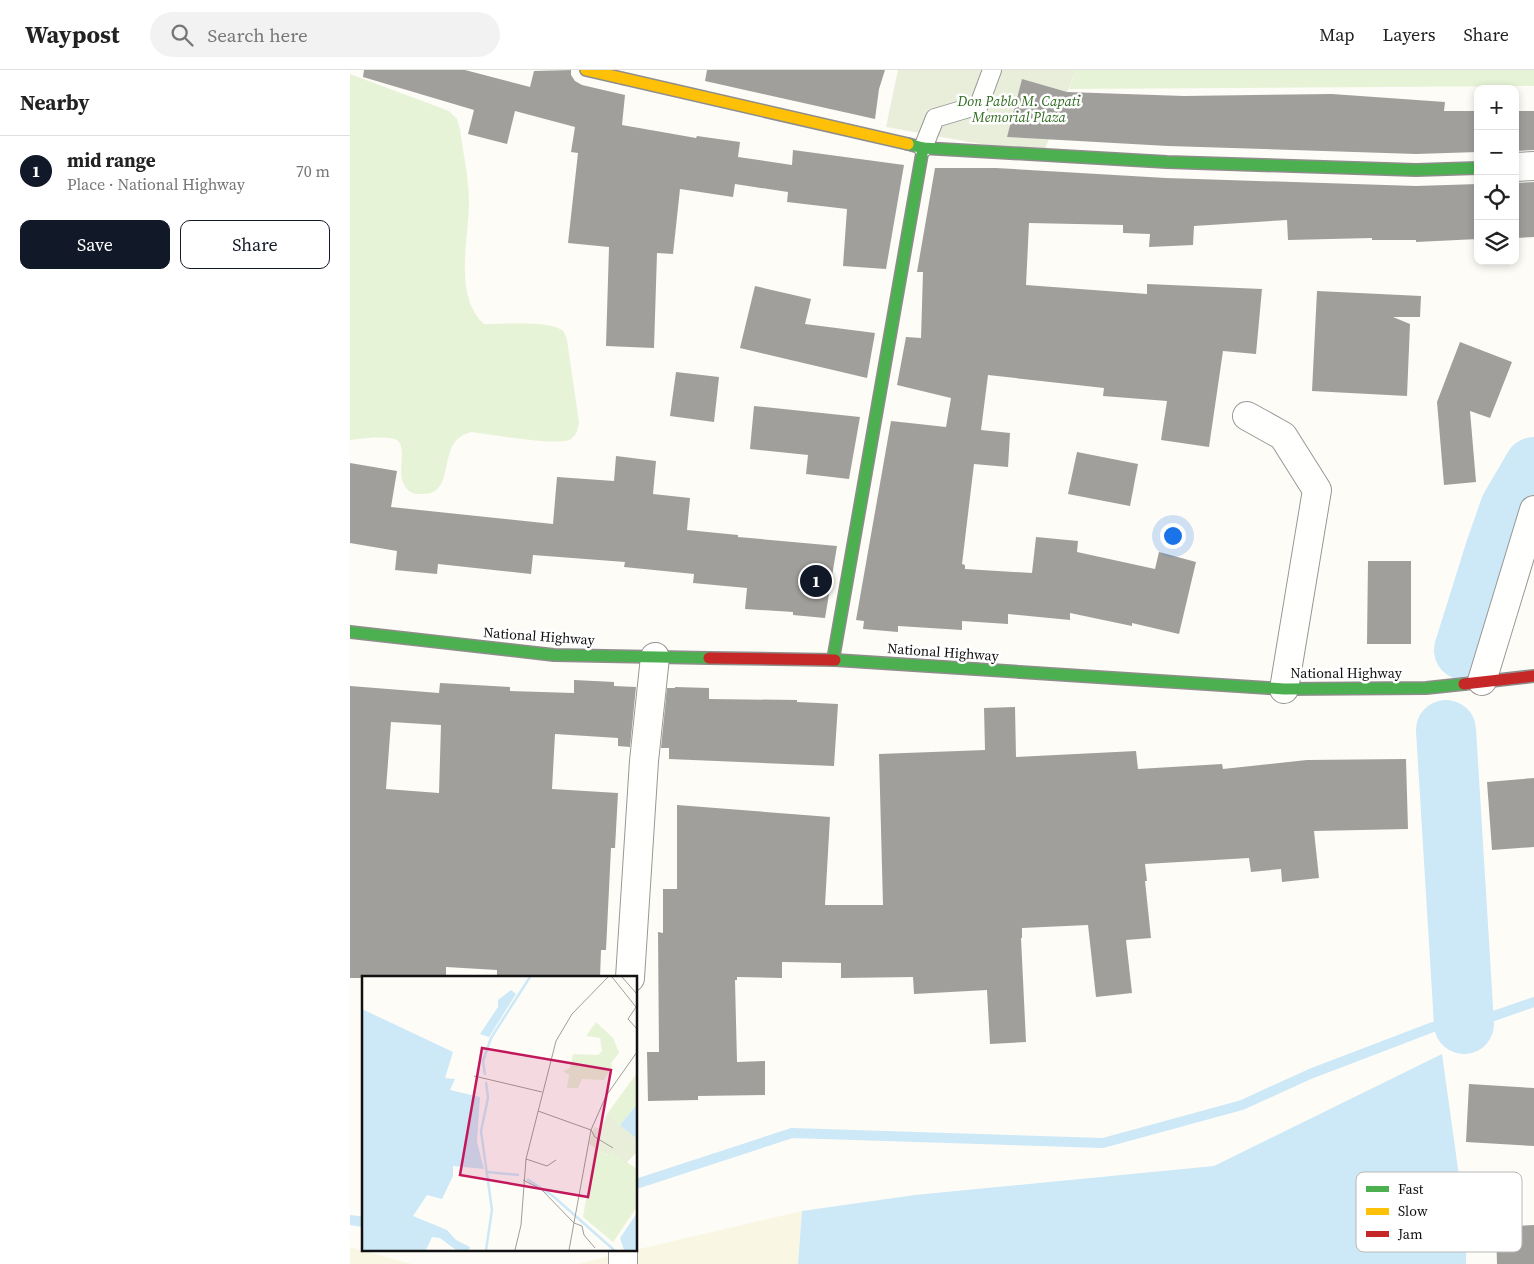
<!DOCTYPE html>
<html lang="en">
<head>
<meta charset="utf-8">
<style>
	body { margin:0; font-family:"Source Serif 4",serif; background:#f2f2f2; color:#222 }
	.controls { position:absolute; right:15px; top:15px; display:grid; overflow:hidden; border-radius:10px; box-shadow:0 2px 8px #0003 }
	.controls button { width:45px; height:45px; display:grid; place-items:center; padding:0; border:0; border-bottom:1px solid #e0e0e0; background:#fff; color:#222; font:25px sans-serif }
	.you { position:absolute; left:822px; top:465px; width:18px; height:18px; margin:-12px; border:4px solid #fff; border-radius:50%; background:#1a73e8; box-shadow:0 0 0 8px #1a73e833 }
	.badge { display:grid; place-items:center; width:32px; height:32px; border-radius:50%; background:#111827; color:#fff; font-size:16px; font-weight:700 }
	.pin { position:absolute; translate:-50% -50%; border:2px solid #fff; box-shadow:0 1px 5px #0006 }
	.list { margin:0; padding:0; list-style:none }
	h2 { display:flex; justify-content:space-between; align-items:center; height:65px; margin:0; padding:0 20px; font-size:21px }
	h2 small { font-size:16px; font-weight:400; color:#767676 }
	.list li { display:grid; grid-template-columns:32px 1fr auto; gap:15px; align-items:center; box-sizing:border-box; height:70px; padding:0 20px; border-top:1px solid #e0e0e0 }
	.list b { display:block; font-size:19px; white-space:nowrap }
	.list p { margin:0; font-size:16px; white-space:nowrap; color:#767676 }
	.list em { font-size:16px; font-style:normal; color:#767676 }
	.actions { display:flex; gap:10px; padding:15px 20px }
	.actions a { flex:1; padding:11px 0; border:1px solid #111827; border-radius:10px; text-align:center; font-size:18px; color:#111827 }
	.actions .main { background:#111827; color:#fff }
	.icon { flex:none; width:28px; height:28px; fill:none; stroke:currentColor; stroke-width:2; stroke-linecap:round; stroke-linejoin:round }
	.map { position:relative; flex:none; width:1184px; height:1194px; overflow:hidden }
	header { display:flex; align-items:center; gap:30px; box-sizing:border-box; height:70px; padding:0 25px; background:#fff; border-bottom:1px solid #e0e0e0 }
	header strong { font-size:24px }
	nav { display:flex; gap:28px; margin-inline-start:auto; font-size:18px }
	.search { width:350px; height:45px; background:#f2f2f2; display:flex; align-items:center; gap:12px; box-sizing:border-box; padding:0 18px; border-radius:28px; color:#767676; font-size:19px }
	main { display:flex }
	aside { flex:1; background:#fff }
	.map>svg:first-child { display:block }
	.farmland { fill:#f9f7e4 }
	.green { fill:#e7f3d7 }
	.cemetery { fill:#e9eedb }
	.water { fill:#cde8f7 }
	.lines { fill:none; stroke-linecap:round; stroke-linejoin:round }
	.stream { stroke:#cde8f7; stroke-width:10 }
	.river { stroke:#cde8f7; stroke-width:60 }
	.building { fill:#a19f9c; fill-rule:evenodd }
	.lane-casing { stroke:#979795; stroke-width:20 }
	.street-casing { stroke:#979795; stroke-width:30 }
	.fast-casing { stroke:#8e8d8b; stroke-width:14 }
	.slow-casing { stroke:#8e8d8b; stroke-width:14 }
	.jam-casing { stroke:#8e8d8b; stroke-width:14 }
	.lane { stroke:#fffffe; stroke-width:18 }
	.street { stroke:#fffffe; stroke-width:28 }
	.fast { stroke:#4caf50; stroke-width:11 }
	.slow { stroke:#ffc107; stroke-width:11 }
	.jam { stroke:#c62828; stroke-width:11 }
	.labels { text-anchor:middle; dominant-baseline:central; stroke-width:5; stroke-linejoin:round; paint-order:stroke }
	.park-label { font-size:14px; font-style:italic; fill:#2f6b1f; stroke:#fff }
	.street-label { font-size:14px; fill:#111; stroke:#fff }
	.inset-river { fill:none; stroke:#cde8f7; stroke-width:2.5 }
	.inset-road { fill:none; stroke:#9f9e9b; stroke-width:1 }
	.view { fill:#c2185b; fill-opacity:0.15; stroke:#c2185b; stroke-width:2.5 }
	.inset-edge { fill:none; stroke:#111; stroke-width:2.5 }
	.key { fill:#fff; stroke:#b8b8b8; stroke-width:1 }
	.key-label { font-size:14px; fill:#111 }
</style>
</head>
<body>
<header>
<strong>Waypost</strong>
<div class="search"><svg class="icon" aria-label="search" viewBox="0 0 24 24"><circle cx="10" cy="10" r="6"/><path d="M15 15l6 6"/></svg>Search here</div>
<nav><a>Map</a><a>Layers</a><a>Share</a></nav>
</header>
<main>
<aside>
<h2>Nearby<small></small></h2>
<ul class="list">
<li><span class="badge">1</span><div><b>mid range</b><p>Place · National Highway</p></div><em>70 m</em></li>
</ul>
<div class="actions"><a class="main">Save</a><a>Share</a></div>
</aside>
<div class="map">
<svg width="1184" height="1194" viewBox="0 0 1184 1194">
	<rect width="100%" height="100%" fill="#fdfcf7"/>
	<g class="farmland">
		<polygon points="452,1141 448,1194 227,1194 285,1180"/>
		<polygon points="0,1177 62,1194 0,1194"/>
	</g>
	<g class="green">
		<polygon points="726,0 1184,0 1184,16 719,19"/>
		<path d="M0,4L99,41L107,49L110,59C113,83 119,108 119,132C119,168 103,226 134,254C150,254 204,250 214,262C215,265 216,267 217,270L229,352C228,358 227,365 221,369C209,377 139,364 121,362C112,365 108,367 103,375C93,391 100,426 71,424C65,424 62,424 57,419C53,415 51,408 51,402C51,394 54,378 49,372C43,364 9,369 0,370Z"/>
	</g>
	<polygon class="cemetery" points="548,0 726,0 695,79 642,76 536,57"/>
	<polygon class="water" points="1092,984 1116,1156 1116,1194 448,1194 452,1141 565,1125 864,1096"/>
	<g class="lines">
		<g class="stream">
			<polyline points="286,1114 442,1063 753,1073 892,1035 960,1004 1083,957 1114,954 1141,947 1184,932"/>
			<polyline points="0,1150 14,1152"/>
		</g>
		<g class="river">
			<polyline points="1114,580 1145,481 1160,438 1184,397"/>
			<polyline points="1096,660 1114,954"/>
		</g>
	</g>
	<g class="building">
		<polygon points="14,0 115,0 180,17 184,1 221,0 221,5 225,11 232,15 275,25 272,55 346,68 347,66 390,72 388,87 442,95 443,80 554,95 536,199 493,196 497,139 437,132 438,122 385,114 383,127 330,119 323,184 307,183 304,278 256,276 259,177 218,173 228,83 221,82 225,57 165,41 157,74 118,64 124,40 13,7"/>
		<polygon points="357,0 535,0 529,19 525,49 355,11"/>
		<polygon points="672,9 717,22 834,26 982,24 1095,32 1094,41 1128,41 1128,82 1066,84 818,76 657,67"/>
		<polygon points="1165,41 1184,41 1184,80 1165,81"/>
		<polygon points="585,98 646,98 816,108 1066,116 1128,114 1128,169 1066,172 1066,170 1022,170 1022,168 938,170 937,150 844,156 843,175 799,177 800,164 773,163 773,155 679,153 676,215 797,224 797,214 912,219 906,284 873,281 859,377 811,370 817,331 753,326 754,318 638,305 631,360 660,363 658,397 624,394 612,494 615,495 615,499 682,503 686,467 728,471 727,482 805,499 809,482 846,492 829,564 782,553 782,556 720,543 720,550 658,544 658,554 612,551 612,560 548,556 548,562 513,559 514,551 506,550 541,351 596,357 601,328 547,315 556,267 571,268 573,202 567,202"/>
		<polygon points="1184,112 1184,167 1165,168 1165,113"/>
		<polygon points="405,216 461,229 455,254 525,263 517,308 390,278"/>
		<polygon points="967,221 1071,226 1070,247 1043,247 1060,254 1057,326 962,321"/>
		<polygon points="1110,272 1162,292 1140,348 1120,341 1126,412 1094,415 1087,332"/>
		<polygon points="326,302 369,307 364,352 320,346"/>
		<polygon points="404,336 510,347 499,409 456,404 458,385 400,379"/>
		<polygon points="727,382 788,394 780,436 718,424"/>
		<polygon points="266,386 306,391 303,424 340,428 337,460 388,465 388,467 487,476 475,548 443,545 443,542 395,539 397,518 343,513 344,504 274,497 275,492 183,485 181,504 88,494 87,504 45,500 47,481 0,473 0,393 47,401 41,437 203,454 207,407 264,411"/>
		<polygon points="1018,491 1061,491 1061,574 1017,574"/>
		<path d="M224,610L264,612V616L286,617L280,677L268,676V668L205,664L202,719L268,723L265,778H261L256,880H251L250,908H147V900L96,897V908H0V616L89,623L90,613L160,617V621L224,623ZM41,652L91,655L89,723L36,719Z"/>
		<polygon points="325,617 359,618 359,629 447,630 447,632 488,634 484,696 319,689 319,678 311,678 317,618 325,618"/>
		<polygon points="665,637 666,687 786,681 788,699 872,694 873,699 957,690 1056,689 1058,759 964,761 969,808 932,812 931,799 901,802 899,788 795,794 797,811 795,811 801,868 776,870 782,923 746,927 738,855 672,858 672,868 671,868 676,972 640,974 637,920 564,924 563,907 491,908 491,893 432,892 432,908 387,907 387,910 385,910 387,992 415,991 415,1025 348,1026 348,1030 298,1031 297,982 309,982 308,862 313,863 313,819 327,819 327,735 480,747 475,835 533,835 529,684 635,680 634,638"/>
		<polygon points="1184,708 1184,777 1142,780 1137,712"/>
		<polygon points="1119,1014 1184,1018 1184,1076 1116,1072"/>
		<polygon points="1184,1155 1184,1194 1147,1194 1146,1157"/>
	</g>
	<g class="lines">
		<defs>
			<polyline id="lane" points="573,78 585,48 629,35 642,0"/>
			<g id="street">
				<polyline points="1165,97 1184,96"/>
				<polyline points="897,346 933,366 967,420 934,619"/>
				<polyline points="1132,611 1184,440"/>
				<polyline points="280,908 294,691 305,587"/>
				<polyline points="273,1194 273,1180"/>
			</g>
			<g id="fast">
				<polyline points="558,74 573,78 817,92 1066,100 1128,98"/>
				<polyline points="0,562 204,585 359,588"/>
				<polyline points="483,590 573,78"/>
				<polyline points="485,590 934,619 1076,618 1114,614"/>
			</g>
			<polyline id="slow" points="236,0 558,74"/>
			<g id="jam">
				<polyline points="359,588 485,590"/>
				<polyline points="1114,614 1184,606"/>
			</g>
		</defs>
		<use href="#lane" class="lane-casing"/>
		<use href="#street" class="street-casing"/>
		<use href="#fast" class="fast-casing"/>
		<use href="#slow" class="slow-casing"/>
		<use href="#jam" class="jam-casing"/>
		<use href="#lane" class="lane"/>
		<use href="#street" class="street"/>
		<use href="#fast" class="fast"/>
		<use href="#slow" class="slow"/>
		<use href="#jam" class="jam"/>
	</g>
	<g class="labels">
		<g class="park-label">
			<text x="669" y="31">Don Pablo M. Capati<tspan x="669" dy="16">Memorial Plaza</tspan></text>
		</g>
		<g class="street-label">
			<text transform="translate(189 566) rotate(4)">National Highway</text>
			<text transform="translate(593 582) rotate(4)">National Highway</text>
			<text x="996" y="603">National Highway</text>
		</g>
	</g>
	<g transform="translate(12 906)">
		<rect width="275" height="275" fill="#fdfcf7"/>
		<path d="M234,46L251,62L257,77L249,87L250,91L242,104L220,103L216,112H205L207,99L201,95L208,92L211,78L236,79L240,75L238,62L224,60ZM275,97V128L258,149L245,138ZM233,171L246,180L249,175L275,193V231L251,266L221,241Z" fill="#e7f3d7"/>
		<path d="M245,138L275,163V176L264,187L249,175L247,180L227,168L232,151L239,153Z" fill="#e9eedb"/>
		<path d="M149,14L154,18L127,61L118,58L136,31V24ZM0,33L91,76L83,102L93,103L88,114L118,121L115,166L122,193L91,190V200L80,223L65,219L51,240L85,254L94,264L108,271L107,274H94L78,262L70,261L64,274H0ZM275,128V163L258,149ZM275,237V274H262L258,262Z" fill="#cde8f7"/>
		<path class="inset-river" d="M123,99L121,85L129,62L168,1M125,196L157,199M165,203L191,220L252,274M124,274L130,234L119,155L126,122L124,106"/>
		<path class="inset-road" d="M250,1L274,31L266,43L275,53M260,1L274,17M112,100L180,116M176,135L229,154L233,161L251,172M164,183L185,190L194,184M161,204L179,213L212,247L220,250L222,259L233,272M153,274L159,249L164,183L194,65L210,38L246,1M207,274L229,154L244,120L275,76"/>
		<path class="view" d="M120,72L249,94L226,221L98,199Z"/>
		<rect width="275" height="275" class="inset-edge"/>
	</g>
	<rect x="1006" y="1102" width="166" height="80" rx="8" class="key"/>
	<rect x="1016" y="1116" width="23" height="6" fill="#4caf50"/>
	<rect x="1016" y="1138" width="23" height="7" fill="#ffc107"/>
	<rect x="1016" y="1161" width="23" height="6" fill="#c62828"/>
	<g class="key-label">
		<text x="1048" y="1124">Fast</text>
		<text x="1048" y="1146">Slow</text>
		<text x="1048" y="1169">Jam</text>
	</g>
</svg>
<div class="controls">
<button>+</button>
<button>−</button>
<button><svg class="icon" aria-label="locate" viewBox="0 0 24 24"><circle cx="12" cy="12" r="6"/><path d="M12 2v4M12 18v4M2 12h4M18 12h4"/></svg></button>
<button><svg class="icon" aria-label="layers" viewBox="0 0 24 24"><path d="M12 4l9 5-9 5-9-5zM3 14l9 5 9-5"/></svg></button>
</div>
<div class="you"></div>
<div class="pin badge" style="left:466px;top:511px">1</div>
</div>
</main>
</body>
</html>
